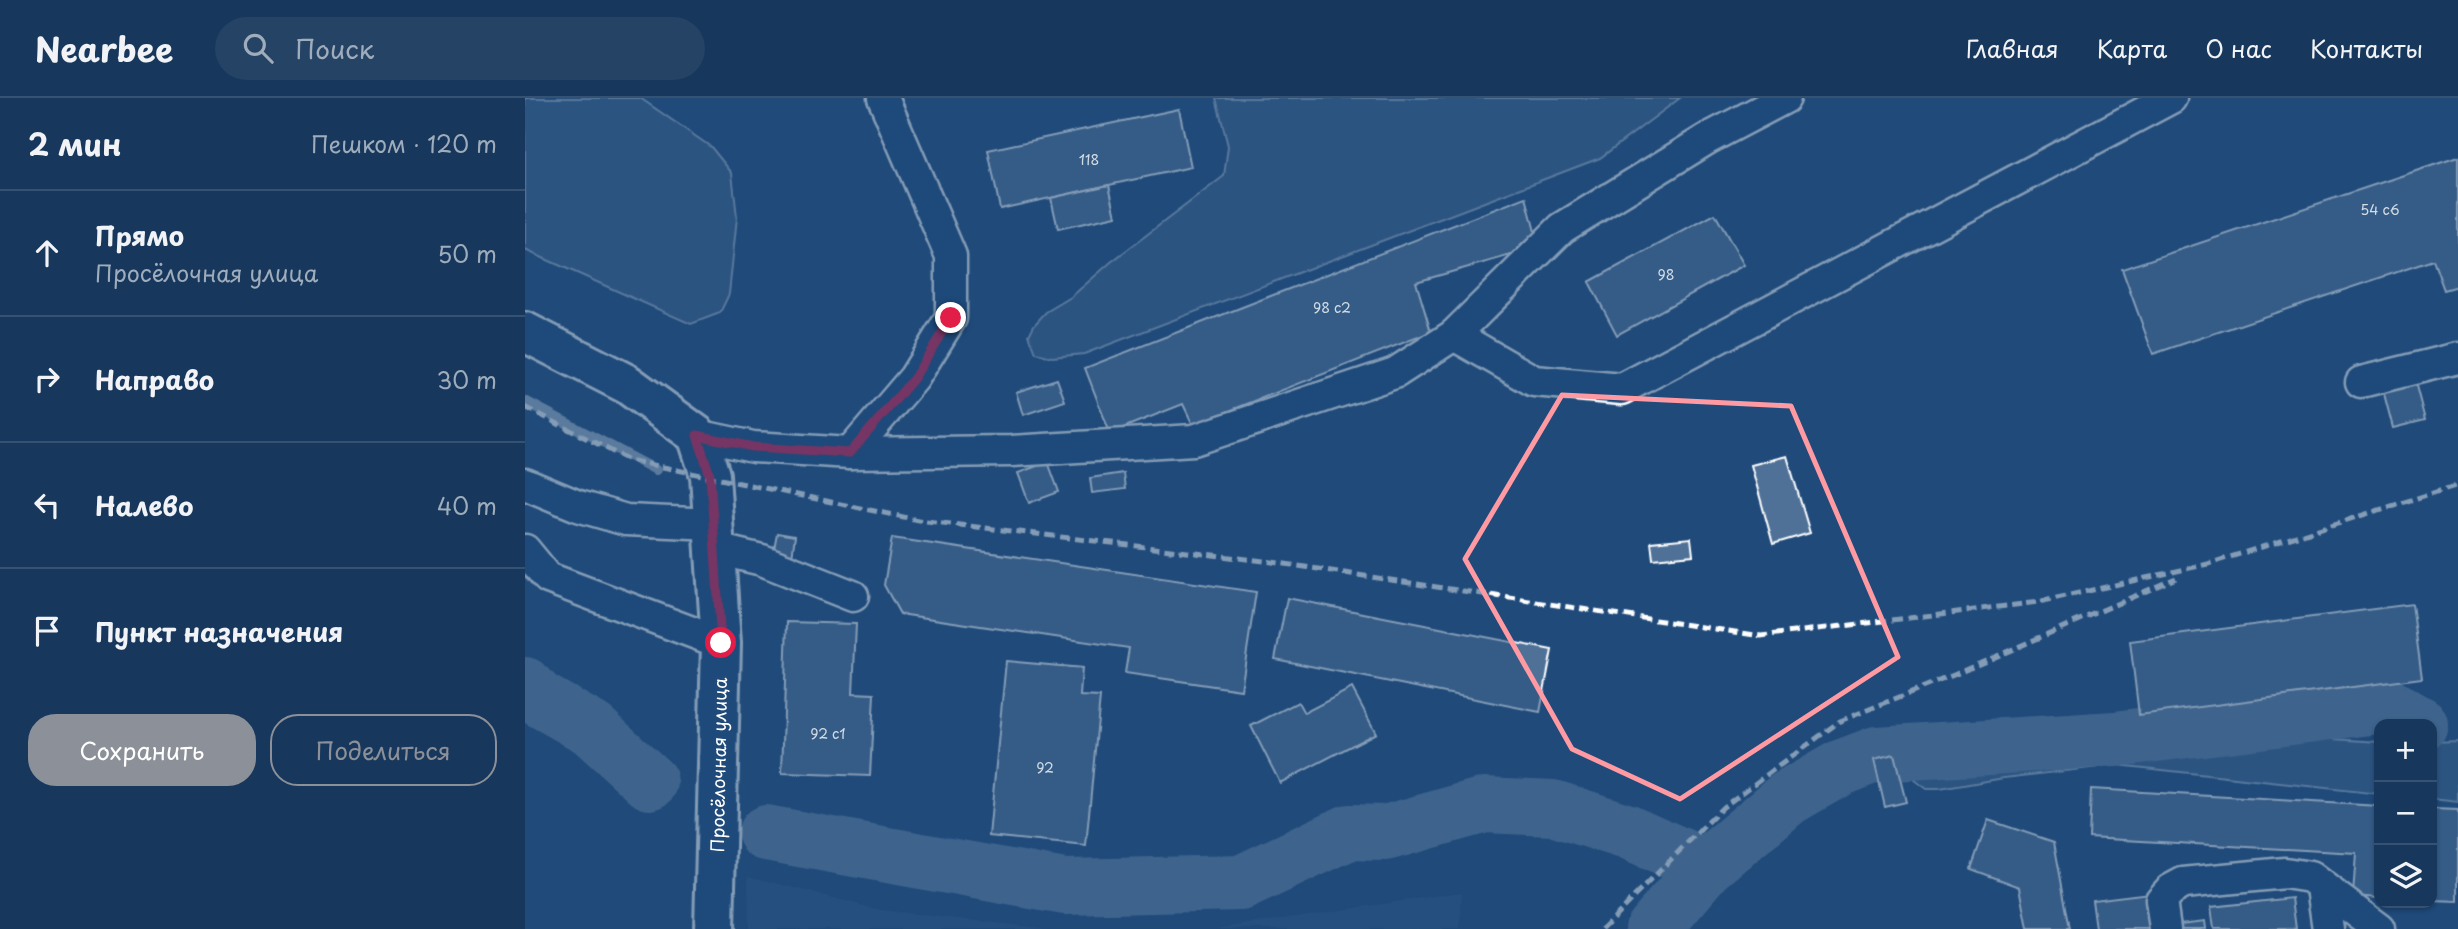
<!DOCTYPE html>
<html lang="ru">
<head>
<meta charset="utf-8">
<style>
	body { margin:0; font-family:"Playpen Sans",sans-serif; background:#244365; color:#f1f3f6 }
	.controls { position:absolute; right:21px; bottom:21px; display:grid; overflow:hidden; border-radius:14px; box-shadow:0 2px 5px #0004 }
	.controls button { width:63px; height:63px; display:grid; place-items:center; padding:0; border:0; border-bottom:2px solid #365272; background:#17385c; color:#f1f3f6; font:35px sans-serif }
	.stop { position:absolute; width:21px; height:21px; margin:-16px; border:5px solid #e11d48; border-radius:50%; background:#fff }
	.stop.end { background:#e11d48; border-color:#fff; box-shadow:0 2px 7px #0008 }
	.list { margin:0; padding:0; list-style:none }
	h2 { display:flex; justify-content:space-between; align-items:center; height:91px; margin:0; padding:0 28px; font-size:30px }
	h2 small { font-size:23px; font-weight:400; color:#9eacbb }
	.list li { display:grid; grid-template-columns:46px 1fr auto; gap:21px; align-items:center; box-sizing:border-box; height:126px; padding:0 28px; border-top:2px solid #365272 }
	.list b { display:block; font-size:26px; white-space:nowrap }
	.list p { margin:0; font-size:23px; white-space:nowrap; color:#9eacbb }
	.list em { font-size:23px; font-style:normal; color:#9eacbb }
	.actions { display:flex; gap:14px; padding:21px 28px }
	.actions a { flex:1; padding:16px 0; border:2px solid #8c9099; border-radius:28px; text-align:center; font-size:24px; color:#8c9099 }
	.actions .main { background:#8c9099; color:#fff }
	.icon { flex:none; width:38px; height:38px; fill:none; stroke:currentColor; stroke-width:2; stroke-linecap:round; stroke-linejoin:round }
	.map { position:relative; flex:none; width:1933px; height:831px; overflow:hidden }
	header { display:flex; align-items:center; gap:42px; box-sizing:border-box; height:98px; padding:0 35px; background:#17385c; border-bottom:2px solid #365272 }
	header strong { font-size:33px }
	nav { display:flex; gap:38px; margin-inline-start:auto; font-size:24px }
	.search { width:490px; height:63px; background:#244365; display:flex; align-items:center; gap:18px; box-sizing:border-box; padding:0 24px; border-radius:38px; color:#9eacbb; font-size:26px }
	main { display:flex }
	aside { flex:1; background:#17385c }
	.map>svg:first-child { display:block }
	.built { fill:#2e5683 }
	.green { fill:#3c618b; stroke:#9eb0c5; stroke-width:2 }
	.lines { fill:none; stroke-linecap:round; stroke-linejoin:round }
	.stream { stroke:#a3b5c8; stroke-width:10 }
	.river { stroke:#6583a4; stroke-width:56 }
	.building { fill:#507197; stroke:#fff; stroke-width:2 }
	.minor-casing { stroke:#fff; stroke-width:35 }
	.major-casing { stroke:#fff; stroke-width:44 }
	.minor { stroke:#1f4a7a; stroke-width:30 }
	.major { stroke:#1f4a7a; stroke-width:38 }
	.rail { stroke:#fff; stroke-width:5; stroke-dasharray:10 5; stroke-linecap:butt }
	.route { stroke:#e11d48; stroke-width:9 }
	.marked { fill:none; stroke:#ff9aa2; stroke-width:5; stroke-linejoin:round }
	.labels { text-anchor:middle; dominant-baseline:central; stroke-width:7; stroke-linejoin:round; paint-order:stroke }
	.number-label { font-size:14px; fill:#d3dce5 }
	.street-label { font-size:18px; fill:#fff; stroke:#1f4a7a }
</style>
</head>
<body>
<header>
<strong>Nearbee</strong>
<div class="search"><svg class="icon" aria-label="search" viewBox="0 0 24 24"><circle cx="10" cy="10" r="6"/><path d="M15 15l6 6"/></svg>Поиск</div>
<nav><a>Главная</a><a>Карта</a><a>О нас</a><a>Контакты</a></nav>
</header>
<main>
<aside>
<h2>2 мин<small>Пешком · 120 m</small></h2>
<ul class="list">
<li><svg class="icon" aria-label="ahead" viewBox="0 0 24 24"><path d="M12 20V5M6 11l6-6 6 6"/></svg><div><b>Прямо</b><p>Просёлочная улица</p></div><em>50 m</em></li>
<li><svg class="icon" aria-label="right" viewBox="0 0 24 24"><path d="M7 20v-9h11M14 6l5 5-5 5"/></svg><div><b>Направо</b></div><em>30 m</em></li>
<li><svg class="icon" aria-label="left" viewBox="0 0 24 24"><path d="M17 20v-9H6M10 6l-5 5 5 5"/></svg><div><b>Налево</b></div><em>40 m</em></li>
<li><svg class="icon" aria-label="arrive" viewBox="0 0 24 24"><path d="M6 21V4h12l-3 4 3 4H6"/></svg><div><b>Пункт назначения</b></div></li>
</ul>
<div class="actions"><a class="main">Сохранить</a><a>Поделиться</a></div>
</aside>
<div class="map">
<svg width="1933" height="831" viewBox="0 0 1933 831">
	<rect width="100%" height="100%" fill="#1f4a7a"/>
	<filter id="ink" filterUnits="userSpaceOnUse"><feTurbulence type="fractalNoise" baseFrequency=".0143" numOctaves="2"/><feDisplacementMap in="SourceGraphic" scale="14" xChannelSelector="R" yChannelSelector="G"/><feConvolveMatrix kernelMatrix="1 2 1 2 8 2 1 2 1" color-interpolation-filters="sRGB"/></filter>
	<g filter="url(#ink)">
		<g class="built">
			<polygon points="223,778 355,812 523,831 224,831"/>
			<polygon points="937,794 935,831 691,831"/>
		</g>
		<g class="green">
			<polygon points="0,0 115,0 186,49 207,75 212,119 204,196 195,215 166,226 0,152"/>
			<polygon points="691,0 1155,0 1075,60 559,256 527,259 511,255 504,237 509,227 521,214 546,199 586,164 699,78 703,48"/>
			<path d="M1732,636L1854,644V696L1592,667L1479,680L1415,691H1401L1389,682L1387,673L1390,658C1435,639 1466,646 1512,645C1585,642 1659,639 1732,636Z"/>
			<polygon points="1933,643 1933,704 1907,701 1907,644"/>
		</g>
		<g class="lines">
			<polyline class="stream" points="0,303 131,372"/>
			<g class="river">
				<polyline points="0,587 14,601 67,631 125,684"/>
				<polyline points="241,735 540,789 716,785 824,734 860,735 960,707 1028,710 1103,734 1181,769"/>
				<polyline points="1128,831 1181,769 1263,700 1315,670 1352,656 1590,641 1861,607 1895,626"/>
			</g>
		</g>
		<g class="building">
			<polygon points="654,11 666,69 475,111 463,52"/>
			<polygon points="1933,59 1933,188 1919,192 1908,162 1628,256 1597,171"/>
			<polygon points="584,87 591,118 533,131 526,100"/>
			<polygon points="1001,99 1014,149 891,184 906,234 668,327 658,306 585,335 560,270"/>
			<polygon points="1190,116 1219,167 1092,237 1064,184"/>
			<polygon points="532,281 540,303 498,317 491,294"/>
			<polygon points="1890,284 1900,322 1868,330 1858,292"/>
			<polygon points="1262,358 1285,435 1248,446 1226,367"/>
			<polygon points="523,364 534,394 504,405 493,375"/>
			<polygon points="598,375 600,391 567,395 565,380"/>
			<polygon points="252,435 270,438 267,459 248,456"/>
			<polygon points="367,440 731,494 716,592 600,575 604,550 375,516 359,487"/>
			<polygon points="1166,440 1168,457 1128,461 1126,444"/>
			<polygon points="762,500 1027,552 1015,614 750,561"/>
			<polygon points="1887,506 1897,580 1614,617 1605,543"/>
			<polygon points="262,524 331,526 328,595 349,596 345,678 257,675"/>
			<polygon points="481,563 557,570 555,598 575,599 561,748 464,738"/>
			<polygon points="827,590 851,635 755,685 726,628 773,604 779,615"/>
			<polygon points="1369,657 1381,704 1360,709 1349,662"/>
			<polygon points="1566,691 1854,708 1854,800 1828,798 1831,755 1564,740"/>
			<polygon points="1907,711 1933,712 1933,804 1907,803"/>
			<polygon points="1463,722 1529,744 1545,831 1503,831 1495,789 1446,771"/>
			<polygon points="1624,795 1629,831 1571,831 1567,802"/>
			<polygon points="1767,800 1771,831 1689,831 1686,809"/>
			<polygon points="1680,823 1681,831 1646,831 1646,827"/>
		</g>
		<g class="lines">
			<defs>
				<g id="minor">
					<polyline points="929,237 1037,130 1182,41 1260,0"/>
					<polyline points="1836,284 1933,260"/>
					<polyline points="172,337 228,349 325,355 486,353 669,342 870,275 929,237 1009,283 1097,291 1646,0"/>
					<polyline points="325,355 389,280 426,220 426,158 358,0"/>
					<polyline points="0,386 53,408 101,422 189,426"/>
					<polyline points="191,451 237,462 328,498"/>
					<polyline points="0,452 23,480 196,545"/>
					<polyline points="1797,789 1803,831"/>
					<polyline points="1640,831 1636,802 1645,792 1658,785 1760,775 1785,779 1854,831"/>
				</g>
				<polyline id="major" points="0,234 102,286 172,337 185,377 196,545 189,831"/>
			</defs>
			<use href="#minor" class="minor-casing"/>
			<use href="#major" class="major-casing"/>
			<use href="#minor" class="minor"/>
			<use href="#major" class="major"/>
			<g class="rail">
				<polyline points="0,309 104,362 393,422 747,464 1236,538 1514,504 1683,466 1933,387"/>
				<polyline points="1077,831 1198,709 1315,623 1431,576 1651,480"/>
			</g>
		</g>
	</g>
	<g class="lines" filter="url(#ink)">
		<polyline class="route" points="196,545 185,377 172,337 228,349 325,355 389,280 426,220"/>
	</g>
	<path d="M0 0H1933V831H0ZM1037,297L1266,308L1373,559L1155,701L1047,651L940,461Z" fill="#1f4a7a" fill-opacity=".55" fill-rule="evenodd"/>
	<path class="marked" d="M1037,297L1266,308L1373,559L1155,701L1047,651L940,461Z"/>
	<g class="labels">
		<g class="number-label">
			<text x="564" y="61">118</text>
			<text x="1855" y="111">54 с6</text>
			<text x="1141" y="176">98</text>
			<text x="807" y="209">98 с2</text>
			<text x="303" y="635">92 с1</text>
			<text x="520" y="669">92</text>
		</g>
		<g class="street-label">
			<text transform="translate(193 667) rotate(-89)">Просёлочная улица</text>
		</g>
	</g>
</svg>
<div class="controls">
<button>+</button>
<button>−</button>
<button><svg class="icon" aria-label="layers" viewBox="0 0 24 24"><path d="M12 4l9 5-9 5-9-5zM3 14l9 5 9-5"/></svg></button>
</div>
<div class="stop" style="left:196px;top:545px"></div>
<div class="stop end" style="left:426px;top:220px"></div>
</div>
</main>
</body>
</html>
